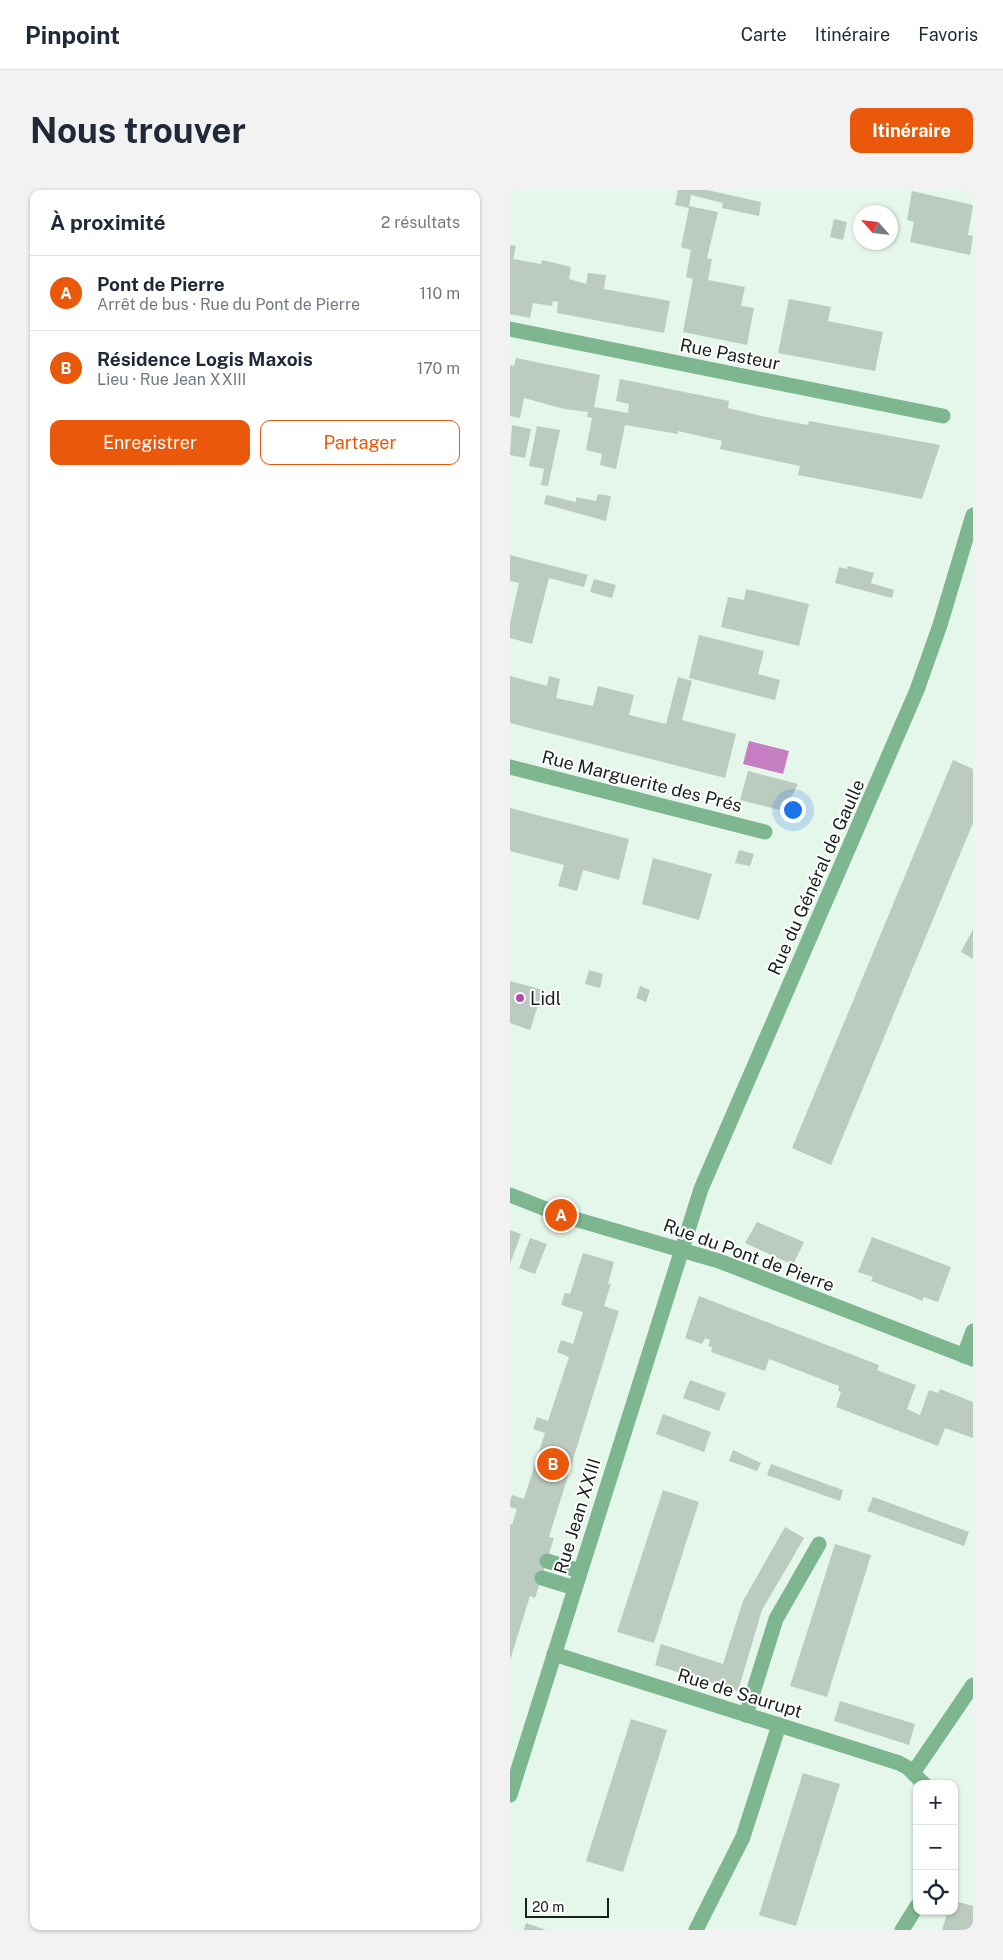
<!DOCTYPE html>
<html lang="fr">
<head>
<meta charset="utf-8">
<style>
	body { margin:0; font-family:"Public Sans",sans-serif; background:#f2f2f3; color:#1f2937 }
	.controls { position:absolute; right:15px; bottom:15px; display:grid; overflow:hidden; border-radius:10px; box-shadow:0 1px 4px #0004 }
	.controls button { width:45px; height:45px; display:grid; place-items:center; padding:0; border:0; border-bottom:1px solid #e0e1e3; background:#fff; color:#1f2937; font:25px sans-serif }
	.compass { position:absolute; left:343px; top:15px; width:45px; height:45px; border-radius:50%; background:#fff; box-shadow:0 1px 4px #0004; rotate:297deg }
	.scale { position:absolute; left:15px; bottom:12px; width:84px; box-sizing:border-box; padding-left:5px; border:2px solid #1a201c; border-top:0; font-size:14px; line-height:18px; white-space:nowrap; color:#1a201c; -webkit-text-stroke:4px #fff; paint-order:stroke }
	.you { position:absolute; left:282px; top:619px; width:18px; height:18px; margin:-12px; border:4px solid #fff; border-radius:50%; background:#1a73e8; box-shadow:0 0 0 8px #1a73e833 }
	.badge { display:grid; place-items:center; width:32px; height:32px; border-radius:50%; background:#ea580c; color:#fff; font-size:16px; font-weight:700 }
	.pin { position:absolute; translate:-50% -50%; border:2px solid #fff; box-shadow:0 1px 5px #0006 }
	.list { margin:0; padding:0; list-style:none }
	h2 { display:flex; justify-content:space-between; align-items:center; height:65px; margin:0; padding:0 20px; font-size:21px }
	h2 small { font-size:16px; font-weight:400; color:#747a83 }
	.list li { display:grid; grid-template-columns:32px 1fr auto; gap:15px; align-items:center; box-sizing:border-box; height:75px; padding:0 20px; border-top:1px solid #e0e1e3 }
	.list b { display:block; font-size:19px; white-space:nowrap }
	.list p { margin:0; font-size:16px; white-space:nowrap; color:#747a83 }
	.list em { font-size:16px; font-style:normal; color:#747a83 }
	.actions { display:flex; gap:10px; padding:15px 20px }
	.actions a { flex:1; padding:11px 0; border:1px solid #ea580c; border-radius:10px; text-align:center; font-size:18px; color:#ea580c }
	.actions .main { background:#ea580c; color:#fff }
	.icon { flex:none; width:28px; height:28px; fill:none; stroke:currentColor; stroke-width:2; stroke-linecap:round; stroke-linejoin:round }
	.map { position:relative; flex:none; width:463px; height:1740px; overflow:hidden; border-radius:10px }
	header { display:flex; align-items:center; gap:30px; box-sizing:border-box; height:70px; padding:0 25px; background:#fff; border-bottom:1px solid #e0e1e3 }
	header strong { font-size:24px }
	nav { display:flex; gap:28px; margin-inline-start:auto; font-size:18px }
	.intro { display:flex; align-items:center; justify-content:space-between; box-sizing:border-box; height:120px; padding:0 30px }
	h1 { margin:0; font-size:35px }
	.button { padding:12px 22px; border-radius:10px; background:#ea580c; color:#fff; font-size:18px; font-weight:700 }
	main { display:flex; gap:30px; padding:0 30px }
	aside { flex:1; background:#fff; border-radius:10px; box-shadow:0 1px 4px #0004 }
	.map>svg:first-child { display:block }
	.water { fill:#c67ec2 }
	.building { fill:#bbcbbf }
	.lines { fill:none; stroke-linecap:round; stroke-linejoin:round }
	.minor-tunnel { stroke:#bccbc1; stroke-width:15; stroke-dasharray:15 8; stroke-linecap:butt }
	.minor { stroke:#7db68f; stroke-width:15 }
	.poi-dot { fill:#b34cb0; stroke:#fff; stroke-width:2 }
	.labels { text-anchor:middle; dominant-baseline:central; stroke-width:4; stroke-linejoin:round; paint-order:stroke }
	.street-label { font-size:18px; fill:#1a201c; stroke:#fff }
	.poi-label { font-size:18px; fill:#1a201c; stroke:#fff; text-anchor:start }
</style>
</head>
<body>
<header>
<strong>Pinpoint</strong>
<nav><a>Carte</a><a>Itinéraire</a><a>Favoris</a></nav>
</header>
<div class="intro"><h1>Nous trouver</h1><a class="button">Itinéraire</a></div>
<main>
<aside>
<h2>À proximité<small>2 résultats</small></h2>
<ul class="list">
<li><span class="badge">A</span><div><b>Pont de Pierre</b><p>Arrêt de bus · Rue du Pont de Pierre</p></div><em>110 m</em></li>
<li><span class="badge">B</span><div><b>Résidence Logis Maxois</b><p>Lieu · Rue Jean XXIII</p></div><em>170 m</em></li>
</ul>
<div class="actions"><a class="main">Enregistrer</a><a>Partager</a></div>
</aside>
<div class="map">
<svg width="463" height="1740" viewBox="0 0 463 1740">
	<rect width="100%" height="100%" fill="#e5f6ea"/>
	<polygon class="water" points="239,551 279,561 273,584 233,574"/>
	<g class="building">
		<polygon points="168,0 197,0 251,12 249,26 212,18 213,13 181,5 179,16 208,22 197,68 202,69 198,90 235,97 231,116 244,118 237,155 173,142 183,89 176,87 181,60 171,57 179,18 165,15"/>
		<polygon points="402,1 463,15 458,45 463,46 460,65 400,52 404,32 397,30"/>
		<polygon points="324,29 337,32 333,50 320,47"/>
		<polygon points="0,55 6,56 3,69 31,74 32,70 61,77 59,89 76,94 78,83 96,85 94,99 160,111 154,143 47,123 48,112 43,111 42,116 23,113 20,128 0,124"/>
		<polygon points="279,109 321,117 318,131 373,142 365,181 268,163"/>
		<polygon points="6,168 90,185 84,217 118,223 119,214 106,211 110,189 219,211 218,218 256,227 298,235 299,231 430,255 412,309 288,285 290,276 210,259 212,251 168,241 168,244 115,235 106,279 90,275 92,264 76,260 82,228 77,227 78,222 54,219 14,208 10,228 0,226 0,175 4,176"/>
		<polygon points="2,235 21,239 15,268 0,265"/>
		<polygon points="27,236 50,240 38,296 31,295 34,279 19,276"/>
		<polygon points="88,304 101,306 96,331 34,314 36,305 66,312 66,307 86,311"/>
		<polygon points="0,365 78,385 74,397 39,388 22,454 0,448 0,433 9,393 0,391"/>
		<polygon points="338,376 364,383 361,393 384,400 382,408 325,393 329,377 337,379"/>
		<polygon points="84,389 106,395 102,408 80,402"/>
		<polygon points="236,399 299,414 289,456 211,437 218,407 234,410"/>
		<polygon points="189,445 254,461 248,484 270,490 265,510 179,488"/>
		<polygon points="0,486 37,496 39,486 50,489 46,508 83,516 88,496 124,505 119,525 156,534 168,487 182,491 172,530 226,544 215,588 0,533"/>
		<polygon points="443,570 463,579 463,633 321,975 282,958"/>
		<polygon points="238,581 288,594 274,621 230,610"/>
		<polygon points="0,618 119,649 109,690 73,680 67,701 48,696 54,675 0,661"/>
		<polygon points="229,660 244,664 240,676 225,673"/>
		<polygon points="143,668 202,684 189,730 132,714"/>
		<polygon points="463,739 463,769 451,762"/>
		<polygon points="79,780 93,784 90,798 75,794"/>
		<polygon points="0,791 33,800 20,840 0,833"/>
		<polygon points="130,796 140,800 136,812 126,808"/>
		<polygon points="247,1032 294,1052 283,1075 235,1053"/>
		<polygon points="0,1040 11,1044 0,1074"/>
		<polygon points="362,1047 441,1077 428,1112 414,1107 412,1111 401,1106 361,1091 363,1087 348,1082"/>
		<polygon points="20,1048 37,1054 25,1084 9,1078"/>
		<polygon points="73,1063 104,1072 98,1094 101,1094 94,1116 109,1121 39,1347 44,1348 25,1408 20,1406 0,1470 0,1334 2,1335 7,1319 0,1317 0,1311 2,1305 14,1309 35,1243 23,1239 27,1227 38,1231 59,1167 47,1162 51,1150 63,1154 73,1122 51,1115 55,1103 60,1104"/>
		<polygon points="189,1106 369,1175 367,1180 406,1195 397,1219 410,1225 419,1200 428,1203 430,1199 463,1212 463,1248 435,1238 428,1256 326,1217 331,1202 328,1201 329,1196 259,1169 255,1181 201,1162 202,1157 198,1156 200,1150 195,1148 192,1154 175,1148"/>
		<polygon points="180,1190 216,1203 209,1221 173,1208"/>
		<polygon points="153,1224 201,1242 194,1262 146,1244"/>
		<polygon points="223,1260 251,1273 247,1281 219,1271"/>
		<polygon points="261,1274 333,1300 330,1311 257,1285"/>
		<polygon points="153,1300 189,1312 144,1453 107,1442"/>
		<polygon points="363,1307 459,1342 454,1356 357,1321"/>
		<polygon points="275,1337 294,1348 252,1420 228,1501 145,1475 151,1454 213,1474 233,1411"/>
		<polygon points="325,1354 361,1365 317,1507 280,1496"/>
		<polygon points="330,1511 405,1534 399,1555 324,1531"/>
		<polygon points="121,1529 157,1540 113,1682 76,1671"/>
		<polygon points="293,1583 330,1594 286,1736 249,1725"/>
		<polygon points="444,1711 463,1716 463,1740 432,1740 438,1721 444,1721"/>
		<polygon points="16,1733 36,1740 14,1740"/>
	</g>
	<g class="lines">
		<g class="minor-tunnel">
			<polyline points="0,1359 37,1371"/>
			<polyline points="0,1378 32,1388"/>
		</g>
		<g class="minor">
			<polyline points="0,139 433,226"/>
			<polyline points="0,577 255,642"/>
			<polyline points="0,1005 51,1025 209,1071 463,1169"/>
			<polyline points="454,1166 463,1141"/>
			<polyline points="37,1371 70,1381"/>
			<polyline points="32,1388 65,1398"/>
			<polyline points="44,1464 389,1573 398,1578 414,1594"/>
			<polyline points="236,1525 266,1429 309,1354"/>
			<polyline points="403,1583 463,1495"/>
			<polyline points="0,1605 191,999 407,500 430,435 463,325"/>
			<polyline points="186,1740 233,1647 269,1535"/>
			<polyline points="392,1740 407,1716"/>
		</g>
	</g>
	<circle class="poi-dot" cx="10" cy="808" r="5"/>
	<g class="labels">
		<g class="street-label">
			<text transform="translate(220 164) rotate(11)">Rue Pasteur</text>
			<text transform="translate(132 591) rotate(14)">Rue Marguerite des Prés</text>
			<text transform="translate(306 687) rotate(-66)">Rue du Général de Gaulle</text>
			<text transform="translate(239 1065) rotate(20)">Rue du Pont de Pierre</text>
			<text transform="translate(67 1326) rotate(-73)">Rue Jean XXIII</text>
			<text transform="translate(230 1503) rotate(17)">Rue de Saurupt</text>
		</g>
		<g class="poi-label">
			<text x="20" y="808">Lidl</text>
		</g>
	</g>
</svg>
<div class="controls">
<button>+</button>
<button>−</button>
<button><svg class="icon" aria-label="locate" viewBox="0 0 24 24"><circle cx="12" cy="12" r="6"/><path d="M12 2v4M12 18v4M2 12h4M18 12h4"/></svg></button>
</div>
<svg class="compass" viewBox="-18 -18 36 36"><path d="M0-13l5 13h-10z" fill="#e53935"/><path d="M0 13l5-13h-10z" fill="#747a83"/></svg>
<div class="scale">20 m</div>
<div class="you"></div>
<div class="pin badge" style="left:51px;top:1025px">A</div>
<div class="pin badge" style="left:43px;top:1274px">B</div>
</div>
</main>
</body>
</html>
